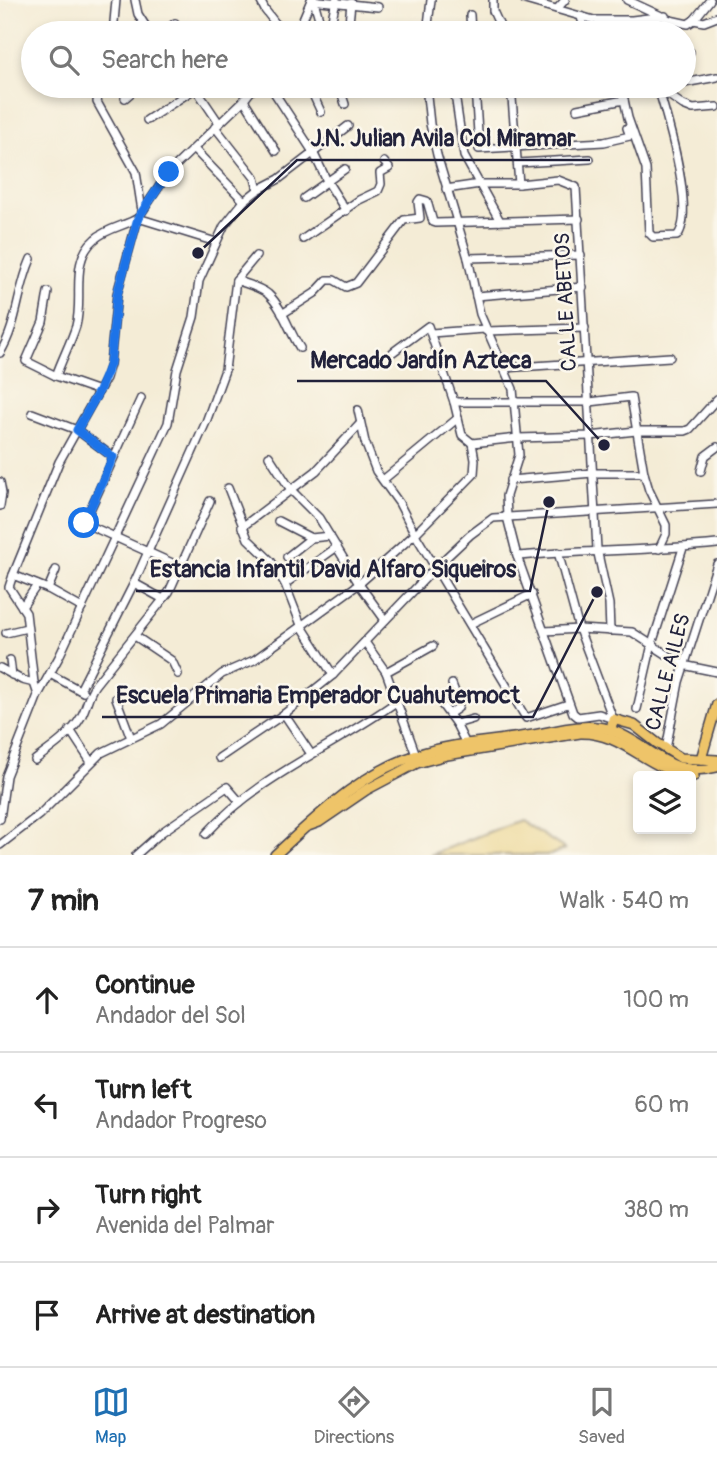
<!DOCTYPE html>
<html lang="en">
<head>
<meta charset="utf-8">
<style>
	body { margin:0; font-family:Pangolin,sans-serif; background:#f6f6f6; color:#222 }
	.controls { position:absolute; right:21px; bottom:21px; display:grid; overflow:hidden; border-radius:7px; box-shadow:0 4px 10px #0003 }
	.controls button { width:63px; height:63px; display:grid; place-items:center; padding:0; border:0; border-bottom:2px solid #e0e0e0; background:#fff; color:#222; font:35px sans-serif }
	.stop { position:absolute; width:21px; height:21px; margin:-16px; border:5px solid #1a73e8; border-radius:50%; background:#fff }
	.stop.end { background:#1a73e8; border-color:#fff; box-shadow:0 2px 7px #0008 }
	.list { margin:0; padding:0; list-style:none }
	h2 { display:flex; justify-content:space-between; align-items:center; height:91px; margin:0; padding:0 28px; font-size:30px }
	h2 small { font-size:23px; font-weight:400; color:#767676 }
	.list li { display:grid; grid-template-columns:46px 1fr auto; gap:21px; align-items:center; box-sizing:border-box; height:105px; padding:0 28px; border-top:2px solid #e0e0e0 }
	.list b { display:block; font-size:26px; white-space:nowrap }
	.list p { margin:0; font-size:23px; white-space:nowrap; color:#767676 }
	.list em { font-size:23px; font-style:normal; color:#767676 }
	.icon { flex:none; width:38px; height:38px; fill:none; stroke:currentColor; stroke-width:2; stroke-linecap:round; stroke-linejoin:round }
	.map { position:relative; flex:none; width:717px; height:855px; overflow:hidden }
	.search { position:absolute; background:#fff; box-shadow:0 4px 10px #0003; left:21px; right:21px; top:21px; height:77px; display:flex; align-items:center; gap:18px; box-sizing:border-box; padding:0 24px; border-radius:38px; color:#767676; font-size:26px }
	.sheet { height:511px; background:#fff }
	nav { display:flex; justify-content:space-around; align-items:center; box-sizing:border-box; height:98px; border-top:2px solid #e0e0e0; background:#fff; font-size:19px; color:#767676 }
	nav a { display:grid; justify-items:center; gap:4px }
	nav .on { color:#1f6fb2 }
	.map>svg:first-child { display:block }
	.sand { fill:#eeda9e; stroke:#887e6c; stroke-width:2 }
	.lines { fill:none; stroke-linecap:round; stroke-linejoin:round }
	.minor-casing { stroke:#424052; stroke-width:10 }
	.major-casing { stroke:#424052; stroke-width:12 }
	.minor { stroke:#fff; stroke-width:7 }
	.major { stroke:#eec469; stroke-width:9 }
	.route { stroke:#1a73e8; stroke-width:9 }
	.labels { text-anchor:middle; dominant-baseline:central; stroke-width:5; stroke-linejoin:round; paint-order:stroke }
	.street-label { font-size:21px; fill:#22223b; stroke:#fbf7ec }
	.leader { fill:none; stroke:#22223b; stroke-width:2.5 }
	.callout-dot { fill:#22223b; stroke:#fbf7ec; stroke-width:2.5 }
	.callout-label { font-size:23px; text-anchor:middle; font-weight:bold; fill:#22223b; stroke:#fbf7ec; stroke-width:5; stroke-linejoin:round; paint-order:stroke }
</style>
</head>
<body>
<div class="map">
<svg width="717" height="855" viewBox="0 0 717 855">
	<rect width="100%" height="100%" fill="#fbf7ec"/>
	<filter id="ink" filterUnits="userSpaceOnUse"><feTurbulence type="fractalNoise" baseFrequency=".0143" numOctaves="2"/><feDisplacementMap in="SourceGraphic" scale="14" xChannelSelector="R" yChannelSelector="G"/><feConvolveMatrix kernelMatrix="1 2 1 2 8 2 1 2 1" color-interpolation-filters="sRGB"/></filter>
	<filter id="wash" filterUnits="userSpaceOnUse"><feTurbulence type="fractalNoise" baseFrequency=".00686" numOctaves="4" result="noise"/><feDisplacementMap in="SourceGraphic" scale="28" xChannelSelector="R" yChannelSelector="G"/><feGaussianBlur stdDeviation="1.57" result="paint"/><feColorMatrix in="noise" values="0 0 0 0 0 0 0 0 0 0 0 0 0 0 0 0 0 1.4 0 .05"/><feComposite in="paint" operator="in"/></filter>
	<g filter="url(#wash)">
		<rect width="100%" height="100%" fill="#f4ecd6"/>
		<polygon class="sand" points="519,820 565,849 550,855 430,855"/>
	</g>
	<g filter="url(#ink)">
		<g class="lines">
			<defs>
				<g id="minor">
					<polyline points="135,0 138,14 150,33"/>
					<polyline points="260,0 265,10 283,33"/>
					<polyline points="311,0 378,7"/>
					<polyline points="493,0 493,11 503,33"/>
					<polyline points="525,0 594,20 632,20 665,16"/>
					<polyline points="627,0 670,20 688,24 694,20 710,0"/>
					<polyline points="314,1 323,33"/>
					<polyline points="557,9 565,0"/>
					<polyline points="470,15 471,33"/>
					<polyline points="581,17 583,24 596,33"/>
					<polyline points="694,20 704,22 717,17"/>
					<polyline points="113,33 116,0"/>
					<polyline points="163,33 175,23"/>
					<polyline points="250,33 253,30"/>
					<polyline points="297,33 311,0"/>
					<polyline points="333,33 331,24 336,0"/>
					<polyline points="348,33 351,3"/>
					<polyline points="427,33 431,0"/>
					<polyline points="684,52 690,52"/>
					<polyline points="684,83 717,77"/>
					<polyline points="99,86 97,102 136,172 142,211"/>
					<polyline points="194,86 219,123"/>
					<polyline points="270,86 313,152 327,181 346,211"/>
					<polyline points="309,86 321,112"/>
					<polyline points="339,86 345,104"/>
					<polyline points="426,86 430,124 437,155 468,258 480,314 513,389 519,455 506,496 507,517 517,556 573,713 578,717 599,714 613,719"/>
					<polyline points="456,86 455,94 464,156 500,221"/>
					<polyline points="475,86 479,149 604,142 630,136 627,128"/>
					<polyline points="511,86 519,184"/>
					<polyline points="620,86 670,96 683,105 693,109 717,107"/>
					<path d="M621,86L628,118L646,169L649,233L653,237L677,236C696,215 668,121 660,94"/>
					<polyline points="645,87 664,86"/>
					<polyline points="125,98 139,86"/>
					<polyline points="244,100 276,151"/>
					<polyline points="577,109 624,100"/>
					<polyline points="147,120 199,86"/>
					<polyline points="215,127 255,178 258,190"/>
					<polyline points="194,149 244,201"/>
					<polyline points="518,163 590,159"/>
					<polyline points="446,189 480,184 519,184 558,180 576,187 597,549 609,604 610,631"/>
					<polyline points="304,198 345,169"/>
					<polyline points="303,239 359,200 378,191 381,184 380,173 389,168 384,162"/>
					<polyline points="468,258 581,255"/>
					<path d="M236,280C246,284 260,287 268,294C283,308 289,331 300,348"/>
					<polyline points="48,292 43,322 26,361 56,376 99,391"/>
					<polyline points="476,296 583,287"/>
					<polyline points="282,314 315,293 327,280 334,280 346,287 356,283 404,220 420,218 418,202 420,199 427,201 433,222 436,223 579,219"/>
					<polyline points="486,331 585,328"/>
					<polyline points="431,333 485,329"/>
					<polyline points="393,352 428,326 454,402 462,435 472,443 518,438 590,436 636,431 685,431 690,429 717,399"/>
					<path d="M0,353C18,324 17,290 31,259"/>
					<polyline points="503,368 670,357"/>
					<path d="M56,376C62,359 71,342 76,326C84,297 69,261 95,239C107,228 125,226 138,218L216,242"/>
					<polyline points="141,398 84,523 181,567"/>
					<polyline points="454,402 590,402 631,397 644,473 649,490 666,525 666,534 659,549"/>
					<polyline points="358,410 365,442 376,471 399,503 415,534 526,718 568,704"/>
					<polyline points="32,413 77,430 113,457"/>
					<polyline points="269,456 291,490 319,518 359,584 385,620"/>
					<polyline points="701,471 705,456 717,447"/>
					<polyline points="383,480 458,418"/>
					<polyline points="510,480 593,473 644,473"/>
					<polyline points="0,482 2,493 0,506"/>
					<polyline points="228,488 248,539 271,561 285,584 301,625 333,675"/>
					<polyline points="278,521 311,538 330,536"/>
					<polyline points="242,527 316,471 360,424"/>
					<polyline points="558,552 579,629 613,719"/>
					<path d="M517,556C584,550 651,551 717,544"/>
					<polyline points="287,557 311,538"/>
					<polyline points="13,575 48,589 82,608"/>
					<polyline points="134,583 163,599"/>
					<polyline points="285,584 337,547"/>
					<polyline points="48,589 56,570"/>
					<polyline points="22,607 37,585"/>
					<polyline points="470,624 532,594"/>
					<polyline points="545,631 579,629 632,632 683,665 717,672"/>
					<polyline points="6,633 27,628"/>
					<polyline points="135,636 172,661 178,674"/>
					<polyline points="365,642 386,672 416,755"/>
					<polyline points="10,660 12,675"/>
					<polyline points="0,668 22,680 34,683"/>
					<polyline points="386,672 433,646"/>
					<polyline points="50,674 83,692"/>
					<polyline points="80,690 134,583 206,422 225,370 236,280 256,256"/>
					<polyline points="38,695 59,657 168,423 177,370 194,317 199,281 224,226 244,201 258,190 279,179 348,126"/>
					<polyline points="116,698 131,738"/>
					<polyline points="440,702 456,724 467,746"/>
					<polyline points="637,709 652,644 683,548"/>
					<polyline points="284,714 311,754"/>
					<polyline points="449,714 458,708 459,703 452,684"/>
					<polyline points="456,724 473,719"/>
					<polyline points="70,730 91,762"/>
					<polyline points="666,749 679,682 717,564"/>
					<polyline points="219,758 284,714 333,675 435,568 470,535 493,518 717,504"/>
					<path d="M35,760C51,748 71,735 81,717C87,706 88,695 95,685L169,592L210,501"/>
					<polyline points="0,819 6,776 38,695 34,683 26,613 9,587 13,575 59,462 106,378 110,364 117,294 138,218 169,172 244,100 255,86"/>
					<path d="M206,834C258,776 334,747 396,702"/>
					<polyline points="0,845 39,815 101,753 161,724 222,674 254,660 359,584 415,534 474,474 475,460 472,443"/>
					<polyline points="136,855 162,832 227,787 240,802"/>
				</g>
				<g id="major">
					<polyline points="611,730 613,719 634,725 657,743 681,758 717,760"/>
					<polyline points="701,759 717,704"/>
					<path d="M308,826L319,822L366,790L417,763L447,755L580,733C625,732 648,772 694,776"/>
					<path d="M275,855C318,816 360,773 417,755C452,743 491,742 527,736C553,732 584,721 611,730C651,744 668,780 717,767"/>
				</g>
			</defs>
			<use href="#minor" class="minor-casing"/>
			<use href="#major" class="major-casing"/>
			<use href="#minor" class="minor"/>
			<use href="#major" class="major"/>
		</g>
	</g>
	<g class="lines" filter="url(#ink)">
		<polyline class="route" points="84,523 113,457 77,430 99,391 110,364 117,295 138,218 169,172"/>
	</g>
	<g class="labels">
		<g class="street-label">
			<text transform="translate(566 302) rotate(-93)">CALLE ABETOS</text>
			<text transform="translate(668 672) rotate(-75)">CALLE AILES</text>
		</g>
	</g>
	<path class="leader" d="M198 253L297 160H590M604 445L546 381H297M549 502L530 591H136M597 592L533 717H102"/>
	<g class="callout-dot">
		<circle cx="198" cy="253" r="7"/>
		<circle cx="604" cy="445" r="7"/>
		<circle cx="549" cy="502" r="7"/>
		<circle cx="597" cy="592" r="7"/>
	</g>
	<g class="callout-label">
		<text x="443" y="146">J.N. Julian Avila Col Miramar</text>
		<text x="421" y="368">Mercado Jardín Azteca</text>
		<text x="333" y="577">Estancia Infantil David Alfaro Siqueiros</text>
		<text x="318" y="703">Escuela Primaria Emperador Cuahutemoct</text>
	</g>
</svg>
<div class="controls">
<button><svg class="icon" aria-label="layers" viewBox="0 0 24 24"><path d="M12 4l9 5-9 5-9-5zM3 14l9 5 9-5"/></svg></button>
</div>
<div class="stop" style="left:84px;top:523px"></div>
<div class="stop end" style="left:169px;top:172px"></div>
<div class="search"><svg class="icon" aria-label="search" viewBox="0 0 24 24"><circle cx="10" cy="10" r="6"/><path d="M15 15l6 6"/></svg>Search here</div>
</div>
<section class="sheet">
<h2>7 min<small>Walk · 540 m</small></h2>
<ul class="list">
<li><svg class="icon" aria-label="ahead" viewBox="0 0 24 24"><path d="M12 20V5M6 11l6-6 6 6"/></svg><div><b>Continue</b><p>Andador del Sol</p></div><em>100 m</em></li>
<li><svg class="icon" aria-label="left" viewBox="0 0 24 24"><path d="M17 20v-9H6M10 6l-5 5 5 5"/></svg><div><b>Turn left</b><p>Andador Progreso</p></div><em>60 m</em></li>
<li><svg class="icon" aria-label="right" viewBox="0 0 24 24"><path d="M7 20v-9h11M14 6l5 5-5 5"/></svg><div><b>Turn right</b><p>Avenida del Palmar</p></div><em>380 m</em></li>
<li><svg class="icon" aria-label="arrive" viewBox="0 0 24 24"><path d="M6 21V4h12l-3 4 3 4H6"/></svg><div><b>Arrive at destination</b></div></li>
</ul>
</section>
<nav>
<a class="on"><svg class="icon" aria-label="map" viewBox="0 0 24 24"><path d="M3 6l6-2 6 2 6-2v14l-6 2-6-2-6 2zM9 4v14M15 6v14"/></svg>Map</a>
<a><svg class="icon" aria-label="directions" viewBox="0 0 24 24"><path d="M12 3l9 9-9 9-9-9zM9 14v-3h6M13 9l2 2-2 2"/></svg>Directions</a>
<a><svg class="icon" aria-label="saved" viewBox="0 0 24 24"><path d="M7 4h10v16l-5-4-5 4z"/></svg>Saved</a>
</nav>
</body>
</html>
